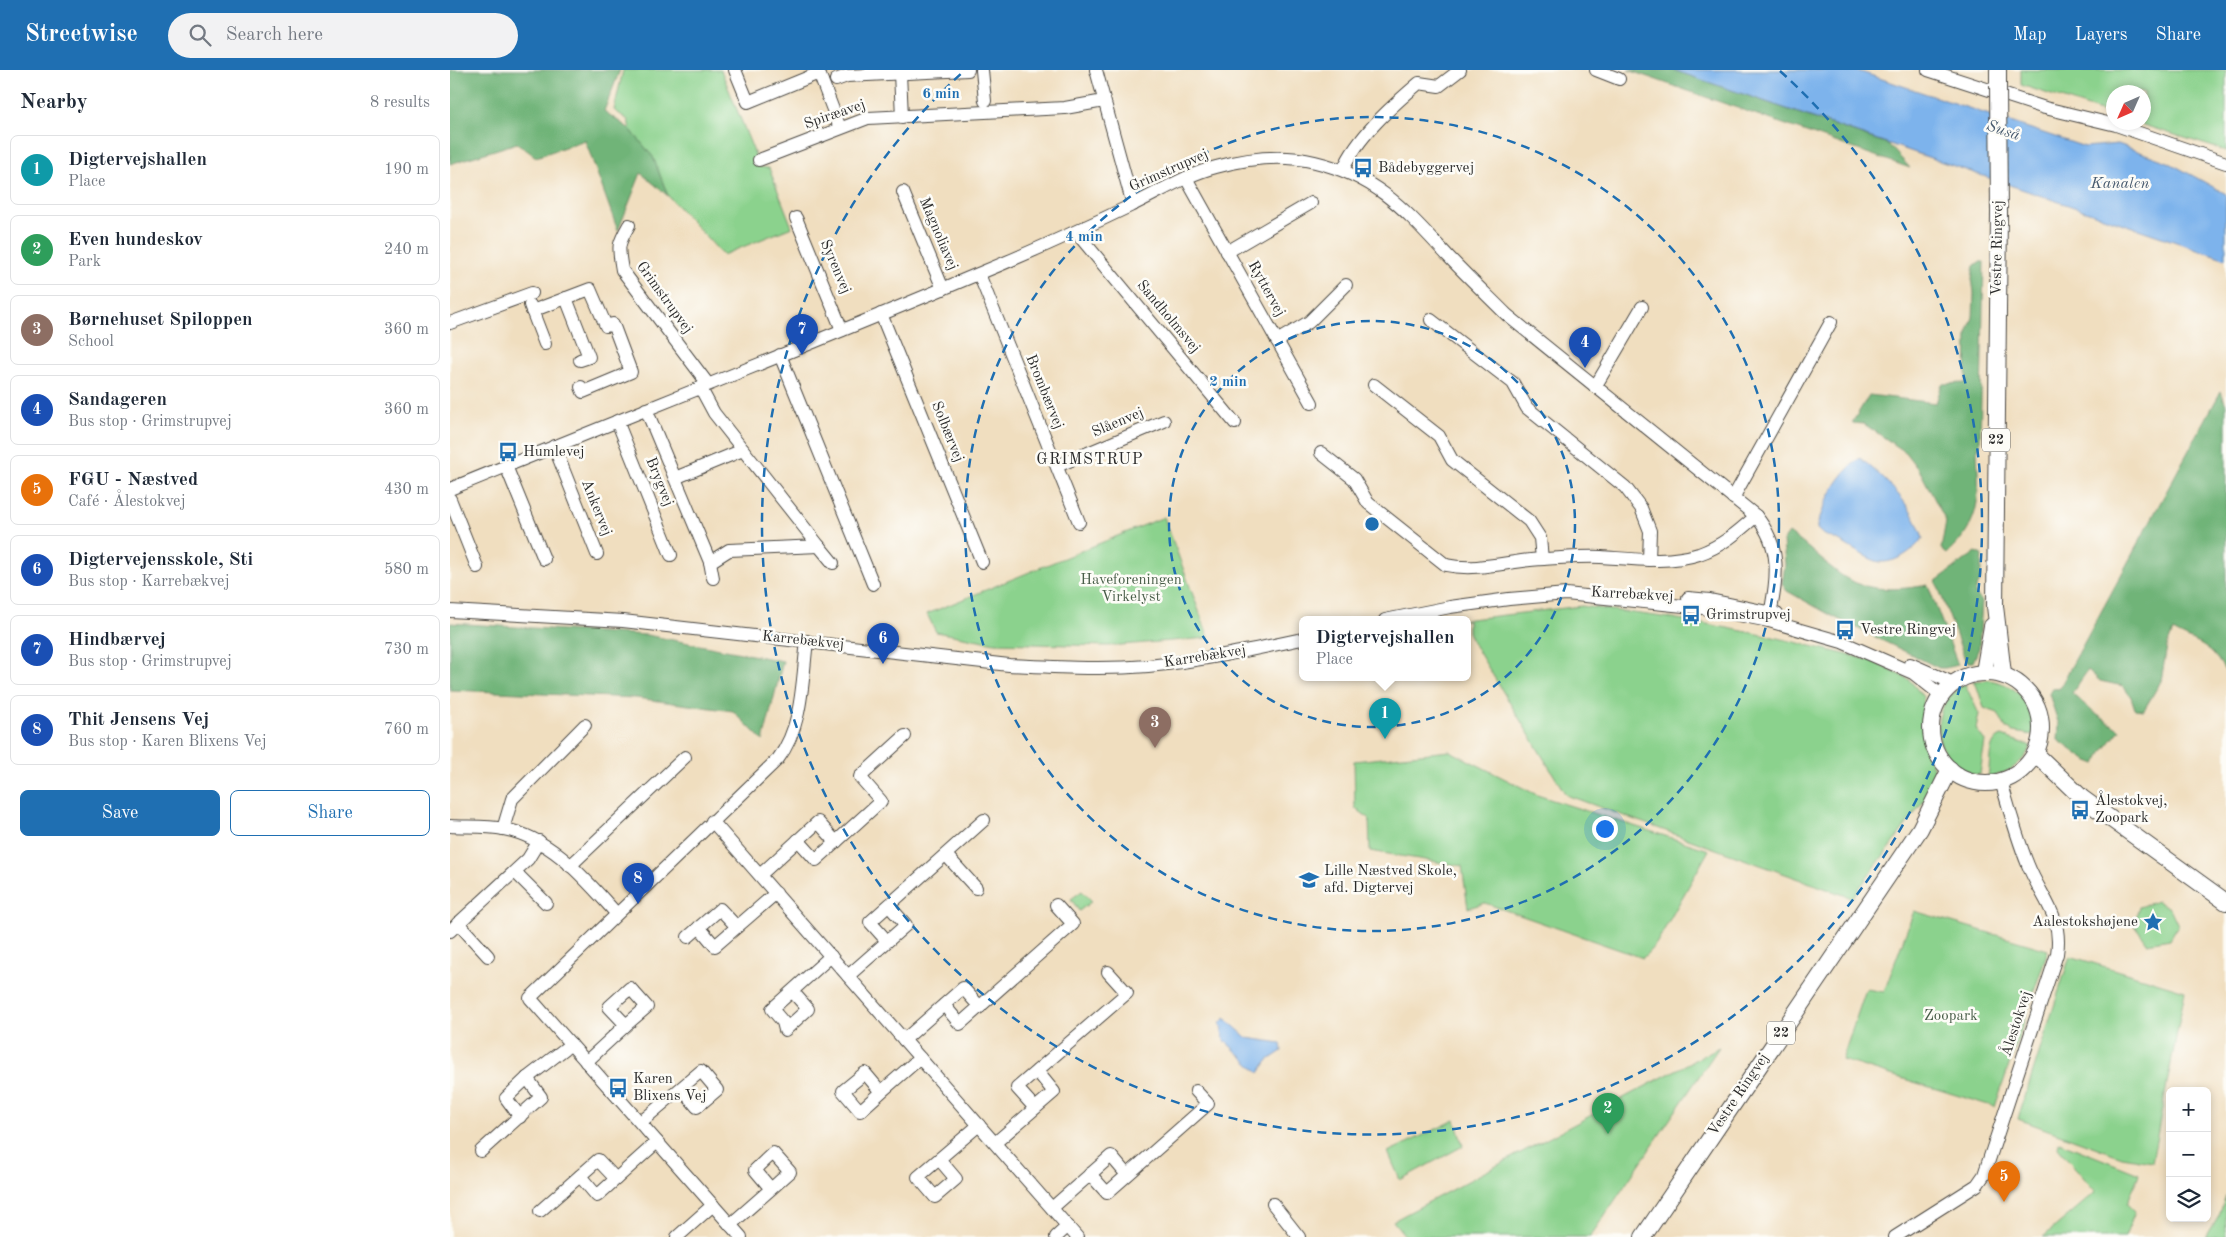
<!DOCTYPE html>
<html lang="en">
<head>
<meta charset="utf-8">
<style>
	body { margin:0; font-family:"Old Standard TT",serif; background:#f2f2f3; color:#1f2937 }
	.controls { position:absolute; right:15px; bottom:15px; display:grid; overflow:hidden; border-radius:8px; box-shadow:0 2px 8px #0003 }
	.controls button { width:45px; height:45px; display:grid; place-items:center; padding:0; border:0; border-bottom:1px solid #e0e1e3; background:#fff; color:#1f2937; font:25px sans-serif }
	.compass { position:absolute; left:1656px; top:15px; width:45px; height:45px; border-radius:50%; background:#fff; box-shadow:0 2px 8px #0003; rotate:225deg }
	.you { position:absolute; left:1154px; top:758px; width:18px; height:18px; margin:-12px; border:4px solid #fff; border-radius:50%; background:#1a73e8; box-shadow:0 0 0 8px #1a73e833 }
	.badge { display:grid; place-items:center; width:32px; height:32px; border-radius:50%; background:#1f6fb2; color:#fff; font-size:16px; font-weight:700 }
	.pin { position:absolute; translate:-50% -41px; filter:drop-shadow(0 1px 2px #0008) }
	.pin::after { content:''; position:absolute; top:26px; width:18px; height:15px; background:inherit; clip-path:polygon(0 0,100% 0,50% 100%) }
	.popup { position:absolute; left:849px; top:546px; width:172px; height:65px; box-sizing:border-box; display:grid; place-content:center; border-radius:8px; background:#fff; filter:drop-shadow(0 1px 4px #0005); font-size:16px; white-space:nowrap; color:#747a83 }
	.popup b { font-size:19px; color:#1f2937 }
	.popup::after { content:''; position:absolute; left:50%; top:100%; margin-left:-10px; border:10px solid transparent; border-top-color:#fff }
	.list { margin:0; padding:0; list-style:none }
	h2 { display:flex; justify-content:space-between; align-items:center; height:65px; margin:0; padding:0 20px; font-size:21px }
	h2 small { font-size:16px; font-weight:400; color:#747a83 }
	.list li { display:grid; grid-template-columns:32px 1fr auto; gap:15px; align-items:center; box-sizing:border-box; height:70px; margin:0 10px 10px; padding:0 10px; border:1px solid #e0e1e3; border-radius:8px }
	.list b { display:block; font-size:19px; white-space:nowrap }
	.list p { margin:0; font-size:16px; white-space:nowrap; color:#747a83 }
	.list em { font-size:16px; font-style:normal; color:#747a83 }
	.actions { display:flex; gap:10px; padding:15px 20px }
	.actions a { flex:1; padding:11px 0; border:1px solid #1f6fb2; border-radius:8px; text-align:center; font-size:18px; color:#1f6fb2 }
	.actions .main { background:#1f6fb2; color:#fff }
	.icon { flex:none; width:28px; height:28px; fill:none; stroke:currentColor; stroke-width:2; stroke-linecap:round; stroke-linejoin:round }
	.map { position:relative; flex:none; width:1776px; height:1167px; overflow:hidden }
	header { display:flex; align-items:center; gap:30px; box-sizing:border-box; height:70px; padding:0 25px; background:#1f6fb2; color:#fff }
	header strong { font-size:24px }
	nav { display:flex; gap:28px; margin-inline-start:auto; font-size:18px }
	.search { width:350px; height:45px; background:#f2f2f3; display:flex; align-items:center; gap:12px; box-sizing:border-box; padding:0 18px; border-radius:28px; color:#747a83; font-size:19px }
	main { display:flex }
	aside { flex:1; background:#fff }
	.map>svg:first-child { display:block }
	.green { fill:#8bd28d; stroke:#5b7e5c }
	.forest { fill:#70b478; stroke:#4e7052 }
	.water { fill:#7db3ec; stroke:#546f8c }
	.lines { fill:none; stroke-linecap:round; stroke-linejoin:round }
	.minor-casing { stroke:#494641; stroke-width:14 }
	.major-casing { stroke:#494641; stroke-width:18 }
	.minor { stroke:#fff; stroke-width:12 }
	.major { stroke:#fff; stroke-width:16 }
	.major-bridge-casing { stroke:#494641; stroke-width:18; stroke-linecap:butt }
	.major-bridge { stroke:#fff; stroke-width:16 }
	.ring { fill:none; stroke:#1f6fb2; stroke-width:2.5; stroke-dasharray:9 6 }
	.labels { text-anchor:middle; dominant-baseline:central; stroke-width:5; stroke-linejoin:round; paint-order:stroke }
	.shield { fill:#fdfcf7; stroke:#6a6a68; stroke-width:1 }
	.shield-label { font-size:14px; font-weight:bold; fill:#2b2b2b }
	.street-label { font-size:15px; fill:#2b2b2b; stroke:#fdfcf7 }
	.poi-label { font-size:15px; fill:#2b2b2b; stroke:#fdfcf7; text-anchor:start }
	.park-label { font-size:15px; fill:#485d48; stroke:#fdfcf7 }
	.water-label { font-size:16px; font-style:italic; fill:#485b6f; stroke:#fdfcf7 }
	.neighbourhood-label { font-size:16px; letter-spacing:1px; fill:#2b2b2b; stroke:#fdfcf7 }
	.centre { fill:#1f6fb2; stroke:#fdfcf7; stroke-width:2.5 }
	.ring-label { font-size:15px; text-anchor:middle; font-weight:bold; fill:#1f6fb2; stroke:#fdfcf7; stroke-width:5; stroke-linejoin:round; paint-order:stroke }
</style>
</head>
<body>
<header>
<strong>Streetwise</strong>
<div class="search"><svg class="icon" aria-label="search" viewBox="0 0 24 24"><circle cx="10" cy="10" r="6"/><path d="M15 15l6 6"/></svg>Search here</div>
<nav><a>Map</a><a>Layers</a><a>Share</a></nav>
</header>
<main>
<aside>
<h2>Nearby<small>8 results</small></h2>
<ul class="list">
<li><span class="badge" style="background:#0f9aa8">1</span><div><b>Digtervejshallen</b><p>Place</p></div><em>190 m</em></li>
<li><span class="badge" style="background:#2e9e5b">2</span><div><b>Even hundeskov</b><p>Park</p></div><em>240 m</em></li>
<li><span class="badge" style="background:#8d6e63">3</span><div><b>Børnehuset Spiloppen</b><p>School</p></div><em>360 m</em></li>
<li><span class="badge" style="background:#1a4fb4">4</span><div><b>Sandageren</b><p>Bus stop · Grimstrupvej</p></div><em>360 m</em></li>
<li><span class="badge" style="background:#e8710a">5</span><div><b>FGU - Næstved</b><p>Café · Ålestokvej</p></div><em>430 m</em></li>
<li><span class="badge" style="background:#1a4fb4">6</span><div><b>Digtervejensskole, Sti</b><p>Bus stop · Karrebækvej</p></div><em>580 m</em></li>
<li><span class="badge" style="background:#1a4fb4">7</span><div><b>Hindbærvej</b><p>Bus stop · Grimstrupvej</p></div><em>730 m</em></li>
<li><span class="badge" style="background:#1a4fb4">8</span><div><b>Thit Jensens Vej</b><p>Bus stop · Karen Blixens Vej</p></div><em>760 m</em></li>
</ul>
<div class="actions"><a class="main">Save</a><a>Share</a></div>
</aside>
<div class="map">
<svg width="1776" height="1167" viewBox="0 0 1776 1167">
	<rect width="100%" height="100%" fill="#fdfcf7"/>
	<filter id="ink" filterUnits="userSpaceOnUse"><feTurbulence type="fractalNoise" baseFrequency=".02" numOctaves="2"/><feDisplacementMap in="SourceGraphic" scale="10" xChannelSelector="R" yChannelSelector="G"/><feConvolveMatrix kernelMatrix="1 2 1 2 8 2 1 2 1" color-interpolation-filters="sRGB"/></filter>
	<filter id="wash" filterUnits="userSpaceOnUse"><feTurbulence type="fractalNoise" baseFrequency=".0096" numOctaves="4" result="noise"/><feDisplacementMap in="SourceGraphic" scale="20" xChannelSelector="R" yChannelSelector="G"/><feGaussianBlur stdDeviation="1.12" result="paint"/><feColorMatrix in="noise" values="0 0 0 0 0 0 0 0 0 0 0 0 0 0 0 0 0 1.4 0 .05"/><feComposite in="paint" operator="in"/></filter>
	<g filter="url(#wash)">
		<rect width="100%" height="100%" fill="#f0debf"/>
		<g class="green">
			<polygon points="173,0 271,0 310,97 319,98 342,157 273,185 218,126 203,87 180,59 178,50 164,40"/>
			<polygon points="1571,0 1776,0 1776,81 1687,53 1694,52 1694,22 1664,22 1663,45 1571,15"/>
			<polygon points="714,447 759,568 658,576 545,573 486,562 477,544"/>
			<polygon points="1132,536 1242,551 1328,568 1419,590 1460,610 1473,627 1476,681 1486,704 1482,720 1402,828 1116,725 1022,571 1018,562 1018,550 1012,550"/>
			<path d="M1539,610C1568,614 1586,636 1584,665L1563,662L1556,658L1548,643L1534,638L1527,617L1523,611Z"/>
			<path d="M1515,614L1529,644L1526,659L1535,671L1530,704L1527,705C1481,693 1474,638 1515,614Z"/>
			<path d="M1552,666L1581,676C1573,694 1557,705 1538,706C1541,692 1537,671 1552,666Z"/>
			<polygon points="1000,681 1087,725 1259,780 1206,874 1193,888 1035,833 1018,838 1012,796 920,781 919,748 905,738 904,691"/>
			<polygon points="632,821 642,831 629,841 621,829"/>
			<polygon points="1707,831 1720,838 1728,855 1720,869 1697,873 1684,854 1689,837"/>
			<polygon points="1464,841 1598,880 1545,1037 1392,990 1416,919 1434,922"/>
			<polygon points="1620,886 1735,921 1702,1092 1672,1087 1568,1049"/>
			<polygon points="1269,977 1140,1167 956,1167 943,1151"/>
			<polygon points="1005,1050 1013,1076 950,1110 938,1082"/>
			<polygon points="1609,1072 1689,1104 1677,1134 1685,1142 1675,1167 1593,1167 1646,1122 1608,1078"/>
			<polygon points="1776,1126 1776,1167 1756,1167 1769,1146"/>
		</g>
		<g class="forest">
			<polygon points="0,0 170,0 154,41 180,59 203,87 218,126 191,103 168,161 135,70 86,87 67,73 0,94"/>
			<polygon points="1178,0 1223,0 1438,74 1460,98"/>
			<path d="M1529,192H1534L1530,375L1527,381C1529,426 1533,450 1497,484L1491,479L1496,451L1471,403L1454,381L1414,354L1402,353L1419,325L1486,333L1492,314L1516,313L1517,264L1523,247L1524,223L1522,208L1524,196Z"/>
			<path d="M1771,321L1776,335V603C1761,574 1749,575 1723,561L1717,576L1711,611L1694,640L1685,639L1681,627L1673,616L1650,611L1638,600L1622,623L1643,642L1670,660L1653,681L1646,694L1636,690L1608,670L1609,655L1599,624L1602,618L1609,619Z"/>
			<path d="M1339,463C1358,476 1373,492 1391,505C1417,523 1449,520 1478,515L1508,595L1495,598H1489L1384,547L1337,521L1332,514L1335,495L1333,471Z"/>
			<polygon points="1526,482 1531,484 1532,487 1530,512 1527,515 1525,524 1532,531 1529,578 1523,592 1516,592 1486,511"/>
			<polygon points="0,553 197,565 333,591 313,671 283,641 186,628 0,620"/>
		</g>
		<g class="water">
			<polygon points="1223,0 1405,0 1635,77 1668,74 1718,92 1776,124 1776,189"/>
			<path d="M1410,388C1437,410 1462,434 1473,468C1464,480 1447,493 1430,492C1421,491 1400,477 1391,472C1382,467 1374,467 1367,459V455C1377,428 1387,406 1410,388Z"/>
			<polygon points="775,948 797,968 831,973 832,981 817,991 809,1003 774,970 770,953"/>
		</g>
	</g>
	<g filter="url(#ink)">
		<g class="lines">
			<defs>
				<g id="minor">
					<polyline points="285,0 298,32 369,3 390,58"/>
					<polyline points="532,0 535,31"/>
					<polyline points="646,0 683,135"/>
					<polyline points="1146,0 1169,9"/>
					<polyline points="1478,0 1595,38 1666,55 1776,93"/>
					<polyline points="450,3 452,47"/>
					<polyline points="386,10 397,6 518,0"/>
					<polyline points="309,90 418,48 615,38 654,31"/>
					<path d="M893,100C907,67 942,36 969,13L989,16L1010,0"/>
					<polyline points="736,108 862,333"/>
					<polyline points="453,122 493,219"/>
					<polyline points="346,148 392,260"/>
					<path d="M179,155C167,176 168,176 172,200L258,314"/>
					<polyline points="626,162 785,353"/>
					<polyline points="777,182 861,133"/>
					<polyline points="529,204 629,452"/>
					<polyline points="116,228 139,287 130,290"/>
					<polyline points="80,235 95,274"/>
					<polyline points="82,241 140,219 156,256 163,254 181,302 133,322 131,317"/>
					<polyline points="431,244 532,492"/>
					<polyline points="981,250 1063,313 1077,338 1175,417 1191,438 1200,461 1199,490"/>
					<polyline points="0,253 82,223"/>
					<polyline points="827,271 859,252 896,215"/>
					<polyline points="330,285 423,514"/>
					<polyline points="924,315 989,366 1002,390 1079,451 1090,468 1092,489"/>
					<polyline points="1145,317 1192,237"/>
					<polyline points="196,339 260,492 279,480 369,476 264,343 250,317"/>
					<polyline points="167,351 221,485"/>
					<polyline points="104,376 147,484"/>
					<path d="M871,383L904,409L918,433L996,495C1028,502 1062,490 1094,489C1113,488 1132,486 1151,487C1183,489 1218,494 1249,484C1272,476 1288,462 1306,446"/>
					<polyline points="56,396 94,489"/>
					<polyline points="607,396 714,351"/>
					<polyline points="225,408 293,380"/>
					<path d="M0,419C176,347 353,278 528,204C579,183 630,160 680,136C708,123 735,105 766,97C798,88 832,84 865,92C928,107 956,141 998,186C1017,206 1037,225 1057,245L1306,446C1334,480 1326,511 1319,551"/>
					<polyline points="1283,428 1381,252"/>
					<polyline points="0,429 27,497"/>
					<polyline points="369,476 383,493"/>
					<polyline points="260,492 263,508"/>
					<polyline points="1238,528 1260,530 1327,544"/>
					<path d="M0,541L173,551L559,595C605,597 652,600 698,596C750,591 801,580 852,569"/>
					<polyline points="935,550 1000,537 1059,529 1116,524 1253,538 1319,551 1392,572 1463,603 1491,625"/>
					<polyline points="1460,594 1503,613"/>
					<polyline points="262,751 627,1167"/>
					<path d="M0,756C18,757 37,756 54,759C102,768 135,809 166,843"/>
					<polyline points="53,759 62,729 135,655"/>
					<polyline points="348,770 366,790 431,731 410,707 455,666"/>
					<polyline points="496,785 526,818"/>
					<polyline points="120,796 235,687"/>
					<polyline points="65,802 96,833"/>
					<polyline points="310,805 368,752 386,772"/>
					<polyline points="8,853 38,886"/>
					<polyline points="249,857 265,876 326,823"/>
					<polyline points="0,861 78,789 89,771"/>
					<polyline points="238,867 270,839 287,857"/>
					<polyline points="437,871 420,852 534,750"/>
					<polyline points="398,906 456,855 439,836"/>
					<polyline points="342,921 358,939 335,960 333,952 322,939 381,886"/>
					<polyline points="494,935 510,954 623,854 606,835"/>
					<polyline points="454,970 513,918 530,937"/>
					<polyline points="136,992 176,955 159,937 180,918 197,937 176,955"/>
					<polyline points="431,1022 410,1041 393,1021 415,1003 431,1022 470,988"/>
					<polyline points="585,1038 567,1018 677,923 658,902"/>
					<polyline points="70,1047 56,1028 77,1008 121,974"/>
					<polyline points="191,1052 231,1018 247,1037 267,1020 251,1001 231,1018"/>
					<polyline points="545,1073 604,1022 587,1001"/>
					<polyline points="31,1081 91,1027 77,1008"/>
					<polyline points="489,1089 506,1109 485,1127 468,1107 529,1055"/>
					<polyline points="640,1104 657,1123 758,1034 746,1021"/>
					<polyline points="130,1106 147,1126 207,1072"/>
					<polyline points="823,1134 849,1167"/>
					<polyline points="602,1138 661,1086 677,1105"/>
					<polyline points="90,1141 148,1090 166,1109"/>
					<polyline points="280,1155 321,1119 305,1100 323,1083 340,1102 321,1119"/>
					<polyline points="227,1167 263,1135"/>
					<path d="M291,1167L80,928L328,689C353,656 352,611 357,571"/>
					<polyline points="606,1167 618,1156"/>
					<path d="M1445,1167L1527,1115L1534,1105L1607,884C1613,845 1591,828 1578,795C1567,768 1559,739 1551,711"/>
				</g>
				<g id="major">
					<polyline points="1548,16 1548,0"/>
					<polyline points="1549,143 1545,536 1553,604"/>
					<polyline points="1534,602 1542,556"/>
					<circle cx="1536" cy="658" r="55"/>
					<polyline points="1586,684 1632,728 1776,832"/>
					<polyline points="1193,1167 1470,759 1500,699"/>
				</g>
			</defs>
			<use href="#minor" class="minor-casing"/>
			<use href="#major" class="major-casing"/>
			<use href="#minor" class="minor"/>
			<use href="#major" class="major"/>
			<defs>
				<polyline id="major-bridge" points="1548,16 1549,143"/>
			</defs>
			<use href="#major-bridge" class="major-bridge-casing"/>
			<use href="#major-bridge" class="major-bridge"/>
		</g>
	</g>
	<g class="ring">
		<circle cx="922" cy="454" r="203"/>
		<circle cx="922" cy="454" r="407"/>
		<path d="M1330 1A610 610 0 1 1 514 1"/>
	</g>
	<defs>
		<symbol id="bus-bare" viewBox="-9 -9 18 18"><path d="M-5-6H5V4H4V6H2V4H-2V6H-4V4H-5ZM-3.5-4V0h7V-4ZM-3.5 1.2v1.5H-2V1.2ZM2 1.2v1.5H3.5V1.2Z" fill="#1f6fb2" stroke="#fdfcf7" stroke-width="2.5" paint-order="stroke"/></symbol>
		<symbol id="school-bare" viewBox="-9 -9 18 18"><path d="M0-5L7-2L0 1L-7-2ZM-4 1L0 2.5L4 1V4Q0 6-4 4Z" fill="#1f6fb2" stroke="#fdfcf7" stroke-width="2.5" paint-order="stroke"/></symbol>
		<symbol id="sight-bare" viewBox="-9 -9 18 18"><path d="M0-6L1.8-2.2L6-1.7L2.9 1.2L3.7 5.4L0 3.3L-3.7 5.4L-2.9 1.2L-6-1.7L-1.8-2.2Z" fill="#1f6fb2" stroke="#fdfcf7" stroke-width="2.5" paint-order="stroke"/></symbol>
	</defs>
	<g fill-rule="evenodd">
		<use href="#bus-bare" x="899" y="84" width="28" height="28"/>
		<use href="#bus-bare" x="44" y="368" width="28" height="28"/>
		<use href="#bus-bare" x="1227" y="531" width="28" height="28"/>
		<use href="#bus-bare" x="1381" y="546" width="28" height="28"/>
		<use href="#bus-bare" x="1616" y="726" width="28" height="28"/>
		<use href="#school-bare" x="845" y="796" width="28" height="28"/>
		<use href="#sight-bare" x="1689" y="838" width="28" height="28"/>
		<use href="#bus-bare" x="154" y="1004" width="28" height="28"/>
	</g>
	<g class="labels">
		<g class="shield">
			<rect x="1532" y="358.5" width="28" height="23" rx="4"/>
			<rect x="1317" y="951.5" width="28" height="23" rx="4"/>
		</g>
		<g class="shield-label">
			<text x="1546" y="370">22</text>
			<text x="1331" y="963">22</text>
		</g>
		<g class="street-label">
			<text transform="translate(385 45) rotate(-19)">Spiræavej</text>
			<text transform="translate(719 101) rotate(-24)">Grimstrupvej</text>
			<text transform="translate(488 164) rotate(67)">Magnoliavej</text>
			<text transform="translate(1548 178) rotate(-89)">Vestre Ringvej</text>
			<text transform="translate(385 197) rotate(67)">Syrenvej</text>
			<text transform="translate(816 219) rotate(61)">Ryttervej</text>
			<text transform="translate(214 228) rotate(54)">Grimstrupvej</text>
			<text transform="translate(718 247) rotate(50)">Sandholmsvej</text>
			<text transform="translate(594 322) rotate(68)">Brombærvej</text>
			<text transform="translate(668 353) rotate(-23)">Slåenvej</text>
			<text transform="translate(497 362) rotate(68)">Solbærvej</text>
			<text transform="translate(209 412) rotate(68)">Brygvej</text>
			<text transform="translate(146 438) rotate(68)">Ankervej</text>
			<text transform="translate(1182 525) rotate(3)">Karrebækvej</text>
			<text transform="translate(353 571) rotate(6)">Karrebækvej</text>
			<text transform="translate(755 587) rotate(-9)">Karrebækvej</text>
			<text transform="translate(1567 954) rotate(-72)">Ålestokvej</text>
			<text transform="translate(1289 1025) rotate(-56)">Vestre Ringvej</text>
		</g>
		<g class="poi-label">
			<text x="928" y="98">Bådebyggervej</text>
			<text x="73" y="382">Humlevej</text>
			<text x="1256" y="545">Grimstrupvej</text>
			<text x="1410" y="560">Vestre Ringvej</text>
			<text x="1645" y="731">Ålestokvej,<tspan x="1645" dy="17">Zoopark</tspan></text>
			<text x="874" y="801">Lille Næstved Skole,<tspan x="874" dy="17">afd. Digtervej</tspan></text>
			<text x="1688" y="852" text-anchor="end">Aalestokshøjene</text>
			<text x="183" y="1009">Karen<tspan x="183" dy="17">Blixens Vej</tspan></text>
		</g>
		<g class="park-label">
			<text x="681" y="510">Haveforeningen<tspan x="681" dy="17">Virkelyst</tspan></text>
			<text x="1501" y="946">Zoopark</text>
		</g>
		<g class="water-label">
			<text transform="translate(1553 61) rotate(19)">Suså</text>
			<text x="1670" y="114">Kanalen</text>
		</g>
		<g class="neighbourhood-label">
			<text x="640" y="390">GRIMSTRUP</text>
		</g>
	</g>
	<circle cx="922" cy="454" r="8" class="centre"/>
	<g class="ring-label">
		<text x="491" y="28">6 min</text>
		<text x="634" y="171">4 min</text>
		<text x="778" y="316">2 min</text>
	</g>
</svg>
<div class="controls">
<button>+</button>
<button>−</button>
<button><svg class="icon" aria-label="layers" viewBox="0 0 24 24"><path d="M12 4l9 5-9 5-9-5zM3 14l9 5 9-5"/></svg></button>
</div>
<svg class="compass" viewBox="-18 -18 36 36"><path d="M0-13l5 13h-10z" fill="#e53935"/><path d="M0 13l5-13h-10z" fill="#747a83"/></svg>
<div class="you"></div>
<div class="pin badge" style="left:935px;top:669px;background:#0f9aa8">1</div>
<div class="popup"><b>Digtervejshallen</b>Place</div>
<div class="pin badge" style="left:1158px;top:1064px;background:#2e9e5b">2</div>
<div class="pin badge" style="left:705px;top:678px;background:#8d6e63">3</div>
<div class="pin badge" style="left:1135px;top:298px;background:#1a4fb4">4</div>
<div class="pin badge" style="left:1554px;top:1132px;background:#e8710a">5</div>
<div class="pin badge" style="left:433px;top:594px;background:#1a4fb4">6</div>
<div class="pin badge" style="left:352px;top:285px;background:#1a4fb4">7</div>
<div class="pin badge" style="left:188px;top:834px;background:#1a4fb4">8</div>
</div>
</main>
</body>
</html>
